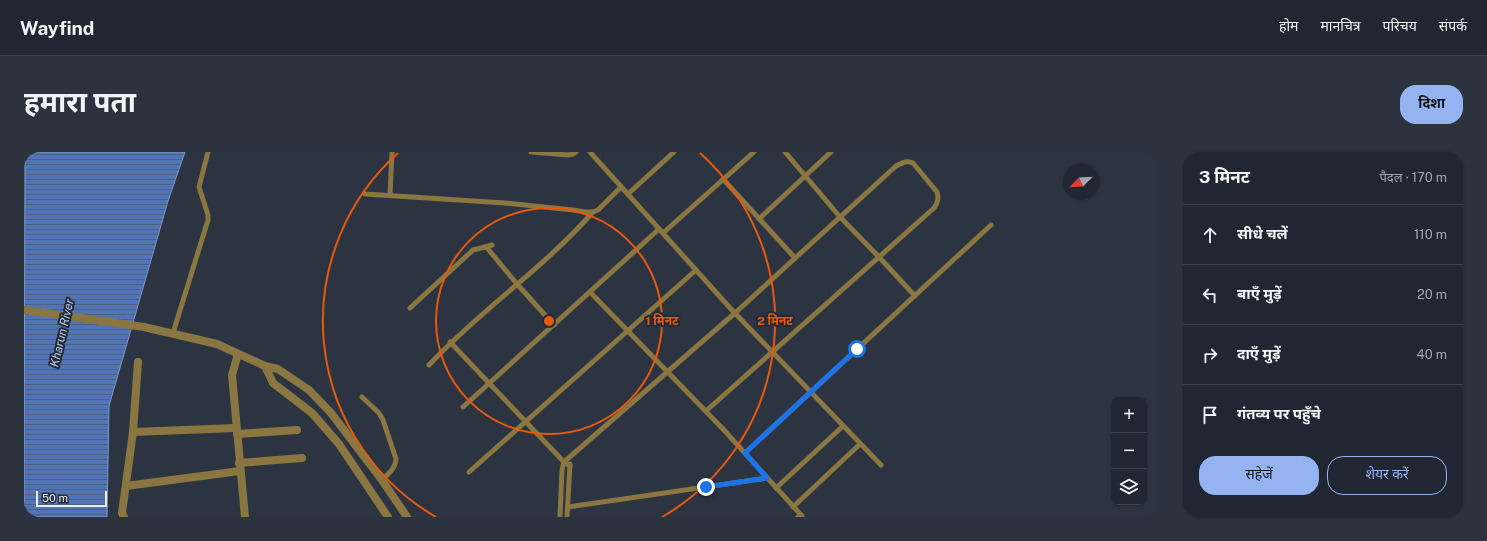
<!DOCTYPE html>
<html lang="hi">
<head>
<meta charset="utf-8">
<style>
	body { margin:0; font-family:"Public Sans","Noto Sans Devanagari",sans-serif; background:#2d333e; color:#f1f3f6 }
	.controls { position:absolute; right:12px; bottom:12px; display:grid; overflow:hidden; border-radius:8px; box-shadow:0 1px 3px #0004 }
	.controls button { width:36px; height:36px; display:grid; place-items:center; padding:0; border:0; border-bottom:1px solid #3e444d; background:#212732; color:#f1f3f6; font:20px sans-serif }
	.compass { position:absolute; left:1039px; top:12px; width:36px; height:36px; border-radius:50%; background:#212732; box-shadow:0 1px 3px #0004; rotate:246deg }
	.scale { position:absolute; left:12px; bottom:10px; width:71px; box-sizing:border-box; padding-left:4px; border:2px solid #e9eef7; border-top:0; font-size:11px; line-height:14px; white-space:nowrap; color:#e9eef7; -webkit-text-stroke:3px #232a38; paint-order:stroke }
	.stop { position:absolute; width:12px; height:12px; margin:-9px; border:3px solid #1a73e8; border-radius:50%; background:#fff }
	.stop.end { background:#1a73e8; border-color:#fff; box-shadow:0 1px 4px #0008 }
	.list { margin:0; padding:0; list-style:none }
	h2 { display:flex; justify-content:space-between; align-items:center; height:52px; margin:0; padding:0 16px; font-size:17px }
	h2 small { font-size:13px; font-weight:400; color:#a2a5ac }
	.list li { display:grid; grid-template-columns:26px 1fr auto; gap:12px; align-items:center; box-sizing:border-box; height:60px; padding:0 16px; border-top:1px solid #3e444d }
	.list b { display:block; font-size:15px; white-space:nowrap }
	.list em { font-size:13px; font-style:normal; color:#a2a5ac }
	.actions { display:flex; gap:8px; padding:12px 16px }
	.actions a { flex:1; padding:9px 0; border:1px solid #95b2f1; border-radius:16px; text-align:center; font-size:14px; color:#95b2f1 }
	.actions .main { background:#95b2f1; color:#111 }
	.icon { flex:none; width:22px; height:22px; fill:none; stroke:currentColor; stroke-width:2; stroke-linecap:round; stroke-linejoin:round }
	.map { position:relative; flex:none; width:1135px; height:365px; overflow:hidden; border-radius:16px }
	header { display:flex; align-items:center; gap:24px; box-sizing:border-box; height:56px; padding:0 20px; background:#212732; border-bottom:1px solid #3e444d }
	header strong { font-size:19px }
	nav { display:flex; gap:22px; margin-inline-start:auto; font-size:14px }
	.intro { display:flex; align-items:center; justify-content:space-between; box-sizing:border-box; height:96px; padding:0 24px }
	h1 { margin:0; font-size:28px }
	.button { padding:10px 18px; border-radius:16px; background:#95b2f1; color:#111; font-size:14px; font-weight:700 }
	main { display:flex; gap:24px; padding:0 24px }
	aside { flex:1; background:#212732; border-radius:16px; box-shadow:0 1px 3px #0004 }
	.map>svg:first-child { display:block }
	.water { fill:url(#water-rules); stroke:#7f99c9 }
	.lines { fill:none; stroke-linecap:round; stroke-linejoin:round }
	.service { stroke:#897641; stroke-width:5 }
	.minor { stroke:#897641; stroke-width:8 }
	.tertiary { stroke:#897641; stroke-width:8 }
	.route { stroke:#1a73e8; stroke-width:5 }
	.ring { fill:none; stroke:#e8590c; stroke-width:2 }
	.labels { text-anchor:middle; dominant-baseline:central; stroke-width:4; stroke-linejoin:round; paint-order:stroke }
	.water-label { font-size:12px; font-style:italic; fill:#bacff3; stroke:#232a38 }
	.centre { fill:#e8590c; stroke:#232a38; stroke-width:2 }
	.ring-label { font-size:12px; text-anchor:middle; font-weight:bold; fill:#e8590c; stroke:#232a38; stroke-width:4; stroke-linejoin:round; paint-order:stroke }
</style>
</head>
<body>
<header>
<strong>Wayfind</strong>
<nav><a>होम</a><a>मानचित्र</a><a>परिचय</a><a>संपर्क</a></nav>
</header>
<div class="intro"><h1>हमारा पता</h1><a class="button">दिशा</a></div>
<main>
<div class="map">
<svg width="1135" height="365" viewBox="0 0 1135 365">
	<defs>
		<pattern id="water-rules" width="6" height="5" patternUnits="userSpaceOnUse"><rect width="6" height="5" fill="#5174b5"/><path d="M0 2.5h6" fill="none" stroke="#4c6085"/></pattern>
	</defs>
	<rect width="100%" height="100%" fill="#2c3442"/>
	<polygon class="water" points="1,0 161,0 144,49 85,254 83,365 0,365"/>
	<g class="lines">
		<g class="service">
			<polyline points="507,0 544,3 549,2 552,0"/>
			<polyline points="566,0 707,157 857,313"/>
			<polyline points="761,0 816,65 855,105 891,144"/>
			<polyline points="699,27 771,106"/>
			<polyline points="341,42 481,51 549,58 561,60 569,60 574,58 597,35"/>
			<polyline points="604,42 650,0"/>
			<polyline points="366,43 368,0"/>
			<polyline points="735,67 807,0"/>
			<polyline points="639,81 730,0"/>
			<polyline points="461,95 468,93"/>
			<polyline points="566,140 699,277 778,364 774,365"/>
			<polyline points="386,156 449,98 461,95 464,97 493,132 530,173"/>
			<polyline points="149,181 184,68 184,63 175,35 184,0"/>
			<polyline points="426,190 540,310 546,314"/>
			<path d="M405,213C456,158 519,117 569,60"/>
			<path d="M338,245L355,261L359,268L372,307C372,316 364,322 358,328"/>
			<polyline points="439,255 635,77"/>
			<polyline points="721,301 967,73"/>
			<polyline points="445,320 672,118"/>
			<polyline points="752,336 819,274"/>
			<polyline points="544,355 743,326"/>
			<polyline points="769,355 836,292"/>
			<path d="M536,365L538,318L540,310L711,161L872,14C878,11 882,8 889,11L913,40C915,47 914,50 910,56L682,259"/>
			<polyline points="543,365 546,312"/>
		</g>
		<g class="minor">
			<polyline points="214,202 208,223 221,365"/>
			<polyline points="109,280 212,276"/>
			<polyline points="213,282 273,278"/>
			<polyline points="215,311 278,306"/>
			<polyline points="102,334 216,319"/>
			<polyline points="100,365 98,361 109,280 114,210"/>
		</g>
		<g class="tertiary">
			<polyline points="0,158 120,175 193,192 241,214 254,217 285,238 307,261 358,328 383,365"/>
			<polyline points="241,214 249,231 288,261 315,292 364,365"/>
		</g>
	</g>
	<g class="lines">
		<polyline class="route" points="682,335 743,326 721,301 833,197"/>
	</g>
	<g class="ring">
		<circle cx="525" cy="169" r="113"/>
		<path d="M412 365A226 226 0 0 1 374 1M676 1A226 226 0 0 1 638 365"/>
	</g>
	<g class="labels">
		<g class="water-label">
			<text transform="translate(38 181) rotate(-77)">Kharun River</text>
		</g>
	</g>
	<circle cx="525" cy="169" r="6" class="centre"/>
	<g class="ring-label">
		<text x="638" y="173">1 मिनट</text>
		<text x="751" y="173">2 मिनट</text>
	</g>
</svg>
<div class="controls">
<button>+</button>
<button>−</button>
<button><svg class="icon" aria-label="layers" viewBox="0 0 24 24"><path d="M12 4l9 5-9 5-9-5zM3 14l9 5 9-5"/></svg></button>
</div>
<svg class="compass" viewBox="-18 -18 36 36"><path d="M0-13l5 13h-10z" fill="#e53935"/><path d="M0 13l5-13h-10z" fill="#a2a5ac"/></svg>
<div class="scale">50 m</div>
<div class="stop" style="left:833px;top:197px"></div>
<div class="stop end" style="left:682px;top:335px"></div>
</div>
<aside>
<h2>3 मिनट<small>पैदल · 170 m</small></h2>
<ul class="list">
<li><svg class="icon" aria-label="ahead" viewBox="0 0 24 24"><path d="M12 20V5M6 11l6-6 6 6"/></svg><div><b>सीधे चलें</b></div><em>110 m</em></li>
<li><svg class="icon" aria-label="left" viewBox="0 0 24 24"><path d="M17 20v-9H6M10 6l-5 5 5 5"/></svg><div><b>बाएँ मुड़ें</b></div><em>20 m</em></li>
<li><svg class="icon" aria-label="right" viewBox="0 0 24 24"><path d="M7 20v-9h11M14 6l5 5-5 5"/></svg><div><b>दाएँ मुड़ें</b></div><em>40 m</em></li>
<li><svg class="icon" aria-label="arrive" viewBox="0 0 24 24"><path d="M6 21V4h12l-3 4 3 4H6"/></svg><div><b>गंतव्य पर पहुँचे</b></div></li>
</ul>
<div class="actions"><a class="main">सहेजें</a><a>शेयर करें</a></div>
</aside>
</main>
</body>
</html>
